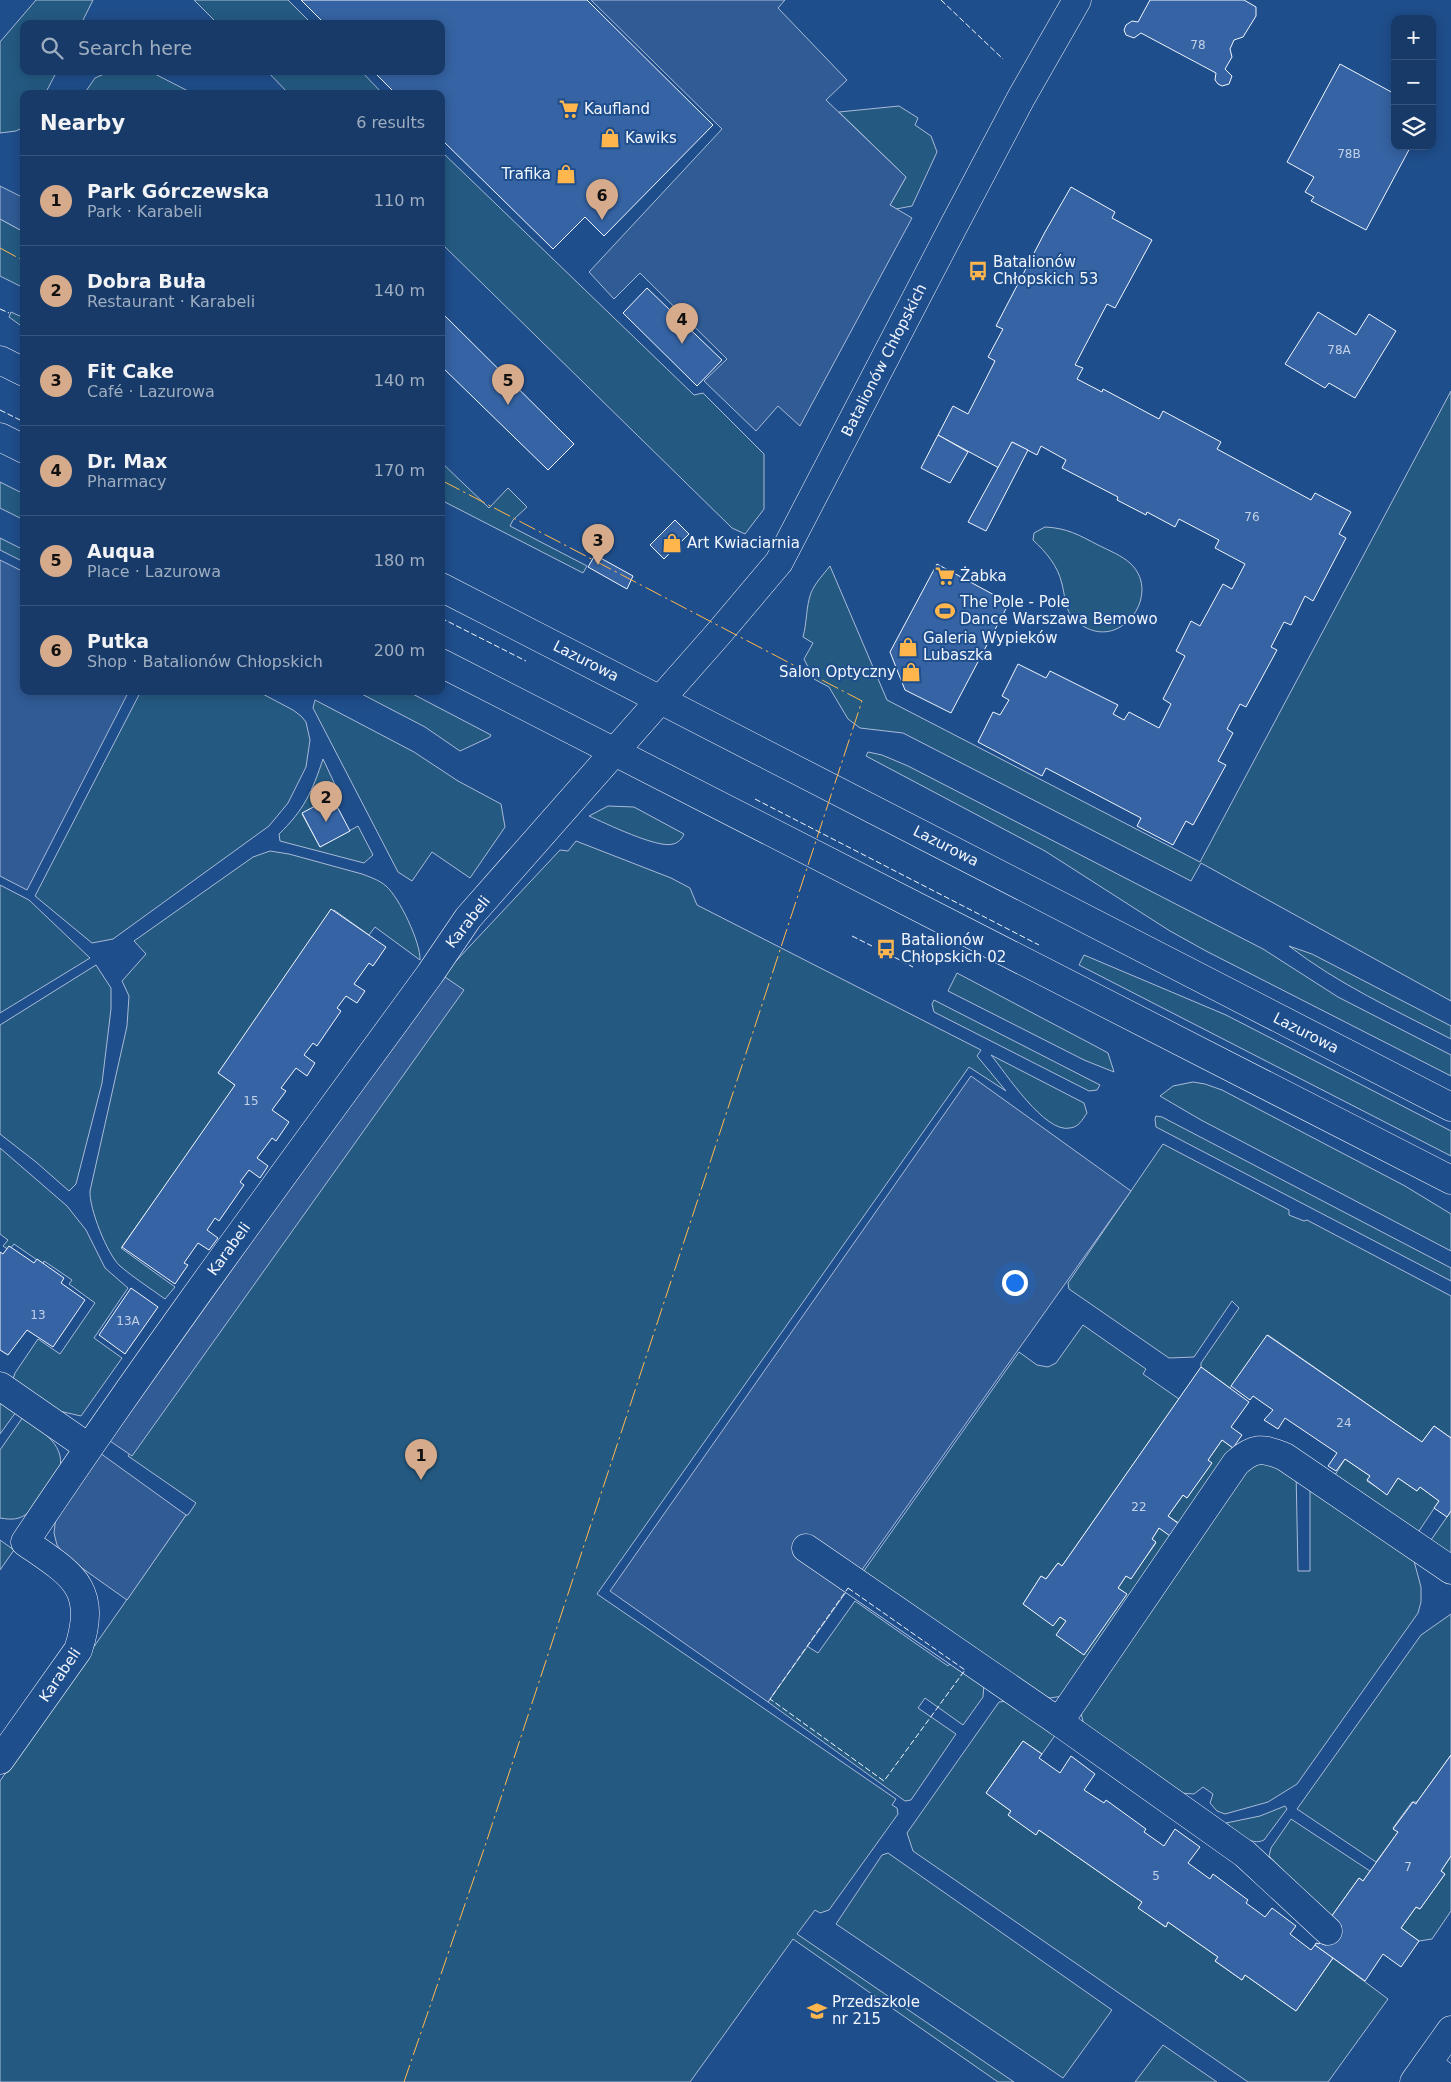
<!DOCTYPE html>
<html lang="en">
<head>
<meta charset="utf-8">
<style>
	body { margin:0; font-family:"DejaVu Sans",sans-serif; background:#244571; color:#f1f3f6 }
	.controls { position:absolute; right:15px; top:15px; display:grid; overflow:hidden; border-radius:10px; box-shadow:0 2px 12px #0003 }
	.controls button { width:45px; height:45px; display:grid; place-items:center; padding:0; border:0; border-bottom:1px solid #36547d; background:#173a69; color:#f1f3f6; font:25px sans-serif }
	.you { position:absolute; left:1014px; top:1282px; width:18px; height:18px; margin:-12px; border:4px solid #fff; border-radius:50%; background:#1a73e8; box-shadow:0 0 0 8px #1a73e833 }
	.badge { display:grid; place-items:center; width:32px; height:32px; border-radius:50%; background:#d6ab8b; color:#111; font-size:16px; font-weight:700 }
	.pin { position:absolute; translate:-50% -41px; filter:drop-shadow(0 1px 2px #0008) }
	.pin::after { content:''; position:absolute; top:26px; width:18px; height:15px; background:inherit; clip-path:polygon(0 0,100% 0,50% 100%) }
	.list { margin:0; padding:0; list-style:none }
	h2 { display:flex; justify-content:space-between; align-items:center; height:65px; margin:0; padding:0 20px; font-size:21px }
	h2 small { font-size:16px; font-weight:400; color:#9eadc0 }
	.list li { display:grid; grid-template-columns:32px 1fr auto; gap:15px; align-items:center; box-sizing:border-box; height:90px; padding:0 20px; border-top:1px solid #36547d }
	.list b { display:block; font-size:19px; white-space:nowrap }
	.list p { margin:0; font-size:16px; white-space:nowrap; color:#9eadc0 }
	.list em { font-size:16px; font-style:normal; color:#9eadc0 }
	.icon { flex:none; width:28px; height:28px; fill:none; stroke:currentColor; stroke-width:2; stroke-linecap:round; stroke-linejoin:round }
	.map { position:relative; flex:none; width:1451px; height:2082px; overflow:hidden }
	.search { position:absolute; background:#173a69; box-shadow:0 2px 12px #0003; left:20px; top:20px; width:425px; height:55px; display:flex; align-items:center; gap:12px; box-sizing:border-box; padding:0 18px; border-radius:10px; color:#9eadc0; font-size:19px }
	.panel { position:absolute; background:#173a69; box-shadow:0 2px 12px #0003; left:20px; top:90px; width:425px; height:605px; border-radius:10px }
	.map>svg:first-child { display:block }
	.green { fill:#245a82; stroke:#a8bbd7 }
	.parking { fill:#305b95; stroke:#a8bbd7 }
	.building { fill:#3563a3; stroke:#f2f6ff }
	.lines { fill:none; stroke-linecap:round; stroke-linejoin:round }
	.street-casing { stroke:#f2f6ff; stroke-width:29 }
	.secondary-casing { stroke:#f2f6ff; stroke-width:29 }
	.street { stroke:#1f4e8c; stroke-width:28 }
	.secondary { stroke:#1f4e8c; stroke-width:28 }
	.fence { stroke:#f2f6ff; stroke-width:1; stroke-dasharray:6 2.5; stroke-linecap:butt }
	.power { stroke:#ffb74d; stroke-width:1; stroke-dasharray:18 4 2.5 4; stroke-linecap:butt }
	.labels { text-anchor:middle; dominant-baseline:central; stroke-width:4; stroke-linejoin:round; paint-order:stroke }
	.number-label { font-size:12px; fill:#c3d1e8 }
	.poi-label { font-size:15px; fill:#f2f6ff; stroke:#1f4e8c; text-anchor:start }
	.street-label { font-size:15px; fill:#f2f6ff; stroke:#1f4e8c }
</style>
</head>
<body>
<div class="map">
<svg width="1451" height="2082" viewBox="0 0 1451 2082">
	<rect width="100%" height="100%" fill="#1f4e8c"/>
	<g class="green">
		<polygon points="36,0 93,0 81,24 24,24 24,71 57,71 45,94 24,94 24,127 16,131 0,133 0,42"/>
		<polygon points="194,0 288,0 312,24 218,24"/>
		<polygon points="111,71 149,71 194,94 149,94 138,92 131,94 84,94 95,78"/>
		<polygon points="267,71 361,71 383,94 289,94"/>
		<polygon points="899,106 918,118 915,125 931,136 937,152 912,206 896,209 890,205 906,177 839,112"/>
		<polygon points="441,151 694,395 703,393 764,454 764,509 745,534 732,528 441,243"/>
		<polygon points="0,219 24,232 24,288 0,276"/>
		<polygon points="11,312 24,318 24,328 9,317"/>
		<path d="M1451,391V1001L1201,863L1191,881L903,733L860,728L848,719L829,687L814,679L804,659L813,643L803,637C807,623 806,606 811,593C815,583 823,575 830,566L887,700L1200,862Z"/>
		<polygon points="441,462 489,508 508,488 527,507 513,520 510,526 587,566 583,573 441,500"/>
		<polygon points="0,482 24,494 24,520 0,508"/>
		<path d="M1045,527C1067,528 1079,535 1098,545C1108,550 1123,556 1131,564C1164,596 1116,659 1074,619C1065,611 1065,595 1062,584C1058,566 1046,552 1033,540L1034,533Z"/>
		<polygon points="0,538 24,550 24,562 0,550"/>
		<polygon points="141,691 257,691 293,710 301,716 306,722 310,740 306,767 288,803 269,826 113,939 92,943 35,896"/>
		<polygon points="356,691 407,691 491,735 490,737 460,751 425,727"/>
		<polygon points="315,700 414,752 458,781 501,804 505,827 470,878 432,852 412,881 398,872 313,708"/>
		<polygon points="868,752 882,755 908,766 1263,949 1338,997 1451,1055 1451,1076 1206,951 1170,931 1045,851 866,756"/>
		<path d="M323,759L339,793L302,814L320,847L358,826L373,855L364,863L280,841L279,834C304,810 312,792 323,759Z"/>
		<path d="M608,806L634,807L684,834C682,839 678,843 673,844C658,849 605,823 589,816Z"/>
		<polygon points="576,841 671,878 690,888 697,905 981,1050 977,1056 1006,1091 969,1067 597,1594 896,1799 892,1805 897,1808 898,1814 829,1910 820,1913 815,1910 797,1934 1014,2082 998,2082 793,1939 690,2082 0,2082 0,1781 186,1515 188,1515 196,1503 128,1456 457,988 441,977 560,850 568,851"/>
		<path d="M270,851L289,854L362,874C370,877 379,880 386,886C399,897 421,943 420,960L375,927L369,935L334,910L219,1073L236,1086L121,1248L175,1287L165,1299C150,1288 134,1278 120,1266C107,1254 89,1208 90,1191L127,1026L129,996L122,981L146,954L134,941L253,857Z"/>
		<polygon points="0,885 29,900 90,958 0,1013"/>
		<path d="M1289,946L1312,954L1451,1026V1039C1395,1010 1338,984 1289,946Z"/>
		<polygon points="1084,955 1226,1015 1451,1131 1451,1156 1079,965"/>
		<polygon points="96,965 111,988 111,1009 102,1083 76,1184 69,1191 36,1162 0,1134 0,1025"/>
		<polygon points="957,973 1097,1047 1108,1053 1114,1072 1084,1060 948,991"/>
		<polygon points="934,1000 1100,1085 1097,1090 1089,1091 934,1012 932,1004"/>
		<path d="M991,1055L1084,1103L1087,1113C1082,1120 1079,1127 1070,1128C1045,1134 1005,1072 991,1055Z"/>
		<polygon points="1193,1082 1205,1084 1222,1090 1405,1186 1451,1214 1451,1251 1201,1120 1160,1096 1173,1086"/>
		<polygon points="1156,1116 1162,1117 1451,1268 1451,1281 1156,1127 1155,1119"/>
		<polygon points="1163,1144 1289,1210 1289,1215 1304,1221 1307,1220 1451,1296 1451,1438 1434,1426 1422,1442 1268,1335 1230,1388 1201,1367 1201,1363 1239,1308 1232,1301 1194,1357 1169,1358 1069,1289 1068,1283"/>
		<polygon points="0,1148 67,1206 86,1230 105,1268 128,1288 94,1338 122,1358 81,1416 59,1411 13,1379 15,1373 38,1339 60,1354 95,1303 69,1284 72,1280 44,1261 43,1264 14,1244 9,1250 3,1246 8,1240 0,1234"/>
		<polygon points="1083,1325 1146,1369 1143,1374 1179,1399 1062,1566 1058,1563 1046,1579 1041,1576 1023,1604 1053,1625 1060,1617 1066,1621 1084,1654 1126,1594 1118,1588 1126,1576 1131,1578 1156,1543 1152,1539 1159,1528 1176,1539 1063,1696 1050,1698 1041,1695 861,1575 1019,1352 1037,1365 1048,1367 1056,1363"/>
		<polygon points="0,1401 16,1412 0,1434"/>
		<path d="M23,1417C39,1430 65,1443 60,1468L29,1512C20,1520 12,1520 0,1518V1450Z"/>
		<polygon points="1222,1440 1233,1448 1185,1527 1168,1516 1183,1495 1187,1498 1211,1463 1208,1460"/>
		<polygon points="1345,1459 1370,1476 1367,1481 1387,1494 1398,1478 1417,1491 1420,1487 1439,1501 1419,1531 1413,1532 1333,1478"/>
		<polygon points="1254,1461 1296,1470 1298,1571 1310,1571 1310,1479 1414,1561 1421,1587 1421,1602 1418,1613 1297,1784 1268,1802 1225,1814 1217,1811 1210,1803 1213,1794 1203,1787 1194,1794 1180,1793 1084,1725 1079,1706"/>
		<polygon points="1451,1511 1451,1559 1431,1540"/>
		<polygon points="0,1540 14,1550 0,1570"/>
		<polygon points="855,1601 948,1666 952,1661 984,1684 983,1697 963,1725 925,1698 918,1708 956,1734 911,1800 905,1801 768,1702 807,1646 818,1653"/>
		<polygon points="1451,1614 1451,1755 1417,1802 1412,1802 1393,1828 1398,1832 1376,1862 1297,1809 1421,1635"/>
		<polygon points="1009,1701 1056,1734 1042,1754 1023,1741 986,1793 1011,1811 1008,1815 1035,1834 1039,1830 1142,1902 1139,1908 1165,1927 1168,1922 1218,1957 1215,1961 1242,1980 1245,1975 1296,2011 1333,1958 1388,1999 1328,2082 1248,2082 913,1851 907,1833 999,1702"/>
		<path d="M1285,1806L1287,1809L1264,1840C1250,1847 1237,1831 1226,1823L1260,1816Z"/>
		<polygon points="1291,1819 1370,1871 1363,1881 1359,1878 1331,1917 1269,1856 1271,1848"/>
		<polygon points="888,1853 1112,2010 1063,2078 836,1924 882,1855"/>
		<polygon points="1451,1856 1451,1911 1432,1939 1419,1941 1401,1928 1416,1907 1420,1909 1445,1874 1441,1871"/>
		<polygon points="1163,2045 1217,2082 1135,2082"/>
	</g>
	<g class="parking">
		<polygon points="591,0 785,0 778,8 847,80 826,100 906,177 890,205 912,218 800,426 778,406 756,431 704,381 727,359 640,273 614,299 589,272 722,129"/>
		<polygon points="0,186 24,198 24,232 0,219"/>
		<polygon points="0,560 24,572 24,691 129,691 27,890 0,876"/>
		<polygon points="442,975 464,990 132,1456 110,1441"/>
		<polygon points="971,1076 1131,1191 768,1702 610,1591"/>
		<polygon points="100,1453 186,1515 127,1600 65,1556 57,1545 54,1533 56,1516"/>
	</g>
	<g class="building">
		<polygon points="301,0 587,0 713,125 604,236 585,217 553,249 441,139 441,94 396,94 373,71 441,71 441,24 325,24"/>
		<polygon points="1150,0 1244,0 1256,7 1256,16 1243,37 1234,40 1230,49 1232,57 1225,69 1232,76 1229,84 1222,86 1218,84 1215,80 1216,73 1141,33 1134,38 1126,35 1124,30 1126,25 1132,21 1138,22"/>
		<polygon points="1340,64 1395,94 1395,146 1411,146 1366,230 1311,201 1314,197 1305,192 1314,177 1287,162"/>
		<polygon points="1071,187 1115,212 1112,218 1152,240 1115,308 1107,304 1075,365 1083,368 1077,379 1102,392 1103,389 1159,419 1163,411 1221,442 1217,449 1311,500 1315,493 1351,512 1339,534 1346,538 1313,601 1305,596 1291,625 1284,622 1271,647 1277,650 1246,707 1240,704 1227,729 1233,733 1218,761 1226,765 1193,825 1186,821 1173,845 1137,826 1141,818 1046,768 1042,776 978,742 993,712 1000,715 1009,700 1002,696 1018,664 1046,678 1050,671 1118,705 1113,714 1124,720 1129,712 1159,728 1171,704 1163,699 1185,656 1176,651 1191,621 1200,626 1223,584 1232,589 1245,564 1215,548 1219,540 1179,519 1175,527 1147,512 1146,515 1117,500 1118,497 1062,468 1066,460 1041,446 1037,455 1012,442 999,468 938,435 953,406 968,414 995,361 988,357 1003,329 996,326 1045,232"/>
		<polygon points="647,288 722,360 697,386 623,313"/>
		<polygon points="441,312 574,444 548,470 441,366"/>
		<polygon points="1318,312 1356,335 1369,314 1396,331 1355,398 1329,383 1325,388 1285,364"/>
		<polygon points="938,435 968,452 950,483 921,468"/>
		<polygon points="1012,442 1028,450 986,531 968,522"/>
		<polygon points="675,520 689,534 664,559 650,545"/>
		<polygon points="595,555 633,576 627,589 588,567"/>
		<polygon points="937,564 1009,603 951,713 905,690 890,652"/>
		<polygon points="332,797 350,831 320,847 302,813"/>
		<polygon points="331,909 386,947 373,966 369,963 354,984 365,991 357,1003 346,996 337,1008 341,1011 317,1046 313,1043 304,1055 315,1063 307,1076 296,1068 281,1088 286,1091 272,1110 289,1122 276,1141 272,1138 257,1158 268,1166 260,1178 249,1170 240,1182 244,1185 219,1221 215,1218 207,1230 218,1238 209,1250 198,1243 184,1263 188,1265 175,1284 122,1247 235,1085 218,1073"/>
		<polygon points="9,1246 34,1263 37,1259 64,1278 61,1283 85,1300 53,1347 27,1330 8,1355 0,1350 0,1252 3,1254"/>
		<polygon points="131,1288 158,1307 125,1354 99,1335"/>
		<polygon points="1267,1335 1422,1442 1434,1426 1451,1438 1451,1511 1447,1517 1434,1508 1439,1501 1420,1487 1417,1491 1398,1478 1387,1495 1367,1480 1370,1476 1345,1459 1336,1471 1328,1466 1337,1453 1285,1418 1278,1429 1264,1420 1273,1410 1253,1396 1250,1400 1231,1386"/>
		<polygon points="1201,1367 1249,1402 1231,1427 1242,1435 1233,1448 1222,1440 1208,1460 1212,1463 1187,1498 1183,1495 1168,1516 1179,1524 1170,1536 1159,1528 1152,1539 1156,1542 1131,1579 1126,1576 1118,1588 1127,1594 1084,1655 1056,1635 1066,1621 1060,1617 1053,1626 1023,1604 1041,1576 1046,1579 1058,1563 1062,1566"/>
		<polygon points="1023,1741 1042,1754 1039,1758 1060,1773 1071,1756 1095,1774 1084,1790 1104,1803 1106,1800 1146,1829 1144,1832 1164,1846 1175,1829 1200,1847 1188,1863 1210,1879 1213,1874 1248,1900 1246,1903 1265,1917 1272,1908 1296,1926 1290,1934 1311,1950 1315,1945 1333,1958 1296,2011 1245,1975 1242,1980 1215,1961 1218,1957 1168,1922 1166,1927 1138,1908 1142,1902 1039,1830 1036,1835 1008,1815 1011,1811 986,1793"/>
		<polygon points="1451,1755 1451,1856 1441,1871 1445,1874 1420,1909 1416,1907 1401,1928 1419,1941 1401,1967 1383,1954 1365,1981 1315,1945 1316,1943 1319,1944 1336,1920 1331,1917 1359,1878 1363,1881 1398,1832 1393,1829 1413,1802 1416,1804 1417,1802"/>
	</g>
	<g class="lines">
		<defs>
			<g id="street">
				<polyline points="0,1386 88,1447"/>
				<path d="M806,1548L1059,1722L1236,1463C1254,1447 1263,1447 1285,1457L1451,1570"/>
				<polyline points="1059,1722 1245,1854 1328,1931"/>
				<path d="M0,1760L78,1650C99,1587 71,1574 25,1542C154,1348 293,1162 430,974L468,918L719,633L779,562L952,229L1021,98L1077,0"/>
				<polyline points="1427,2064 1451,2081"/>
				<polyline points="1414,2082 1451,2030"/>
			</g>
			<g id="secondary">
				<polyline points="0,360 24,372"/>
				<polyline points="0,437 24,449"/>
				<polyline points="441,587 1451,1107"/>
				<polyline points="441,663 1451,1180"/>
			</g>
		</defs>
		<use href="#street" class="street-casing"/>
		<use href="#secondary" class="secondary-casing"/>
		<use href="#street" class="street"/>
		<use href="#secondary" class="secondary"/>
		<g class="fence">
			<polyline points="941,0 1003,59"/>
			<polyline points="0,309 9,313"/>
			<polyline points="0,410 24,422"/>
			<polyline points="441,520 445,522"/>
			<polyline points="441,618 526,661"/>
			<polyline points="755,799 1039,945"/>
			<polyline points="852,936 872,946"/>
			<polyline points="894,957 913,967"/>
			<polygon points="848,1588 965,1670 884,1781 770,1699"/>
		</g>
		<g class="power">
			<polyline points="0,248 24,261"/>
			<polyline points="404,2082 486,1843 862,701 441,480"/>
		</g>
	</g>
	<defs>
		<symbol id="supermarket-bare" viewBox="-9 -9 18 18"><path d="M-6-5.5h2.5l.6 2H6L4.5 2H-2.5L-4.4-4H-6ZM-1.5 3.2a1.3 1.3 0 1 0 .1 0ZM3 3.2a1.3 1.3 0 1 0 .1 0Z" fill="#ffb74d" stroke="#1f4e8c" stroke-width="2.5" paint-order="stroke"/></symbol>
		<symbol id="shop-bare" viewBox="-9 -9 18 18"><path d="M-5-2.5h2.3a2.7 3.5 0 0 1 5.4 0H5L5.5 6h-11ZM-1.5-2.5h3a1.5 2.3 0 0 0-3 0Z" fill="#ffb74d" stroke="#1f4e8c" stroke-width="2.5" paint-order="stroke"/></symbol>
		<symbol id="bus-bare" viewBox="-9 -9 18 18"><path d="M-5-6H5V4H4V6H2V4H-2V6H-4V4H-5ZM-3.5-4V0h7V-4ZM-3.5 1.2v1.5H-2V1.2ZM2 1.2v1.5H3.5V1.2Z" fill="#ffb74d" stroke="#1f4e8c" stroke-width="2.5" paint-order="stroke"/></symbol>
		<symbol id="stadium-bare" viewBox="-9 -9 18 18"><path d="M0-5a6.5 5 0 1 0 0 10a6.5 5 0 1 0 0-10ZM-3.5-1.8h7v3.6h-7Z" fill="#ffb74d" stroke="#1f4e8c" stroke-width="2.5" paint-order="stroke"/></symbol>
		<symbol id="school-bare" viewBox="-9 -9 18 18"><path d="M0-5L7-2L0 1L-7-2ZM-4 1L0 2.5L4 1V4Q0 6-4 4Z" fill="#ffb74d" stroke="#1f4e8c" stroke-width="2.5" paint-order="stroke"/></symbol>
	</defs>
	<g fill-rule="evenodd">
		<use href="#supermarket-bare" x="555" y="95" width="28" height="28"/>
		<use href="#shop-bare" x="596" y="124" width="28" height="28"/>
		<use href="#shop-bare" x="552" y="160" width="28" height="28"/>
		<use href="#bus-bare" x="964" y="257" width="28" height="28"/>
		<use href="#shop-bare" x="658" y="529" width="28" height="28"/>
		<use href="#supermarket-bare" x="931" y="562" width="28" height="28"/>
		<use href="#stadium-bare" x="931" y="597" width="28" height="28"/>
		<use href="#shop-bare" x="894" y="633" width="28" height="28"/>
		<use href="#shop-bare" x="897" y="658" width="28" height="28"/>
		<use href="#bus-bare" x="872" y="935" width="28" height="28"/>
		<use href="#school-bare" x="803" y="1997" width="28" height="28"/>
	</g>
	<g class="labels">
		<g class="number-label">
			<text x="1198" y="45">78</text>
			<text x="1349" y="154">78B</text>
			<text x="1339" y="350">78A</text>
			<text x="1252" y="517">76</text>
			<text x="251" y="1101">15</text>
			<text x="38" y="1315">13</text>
			<text x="128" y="1321">13A</text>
			<text x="1344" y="1423">24</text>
			<text x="1139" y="1507">22</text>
			<text x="1408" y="1867">7</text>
			<text x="1156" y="1876">5</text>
		</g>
		<g class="poi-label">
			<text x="584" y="109">Kaufland</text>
			<text x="625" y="138">Kawiks</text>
			<text x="551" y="174" text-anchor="end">Trafika</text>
			<text x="993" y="262">Batalionów<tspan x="993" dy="17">Chłopskich 53</tspan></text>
			<text x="687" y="543">Art Kwiaciarnia</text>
			<text x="960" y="576">Żabka</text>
			<text x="960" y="602">The Pole - Pole<tspan x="960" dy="17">Dance Warszawa Bemowo</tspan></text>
			<text x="923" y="638">Galeria Wypieków<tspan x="923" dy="17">Lubaszka</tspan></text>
			<text x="896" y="672" text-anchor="end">Salon Optyczny</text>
			<text x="901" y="940">Batalionów<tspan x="901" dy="17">Chłopskich 02</tspan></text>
			<text x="832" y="2002">Przedszkole<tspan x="832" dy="17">nr 215</tspan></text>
		</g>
		<g class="street-label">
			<text transform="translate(884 360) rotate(-63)">Batalionów Chłopskich</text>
			<text transform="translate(586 661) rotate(27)">Lazurowa</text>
			<text transform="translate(946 846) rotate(27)">Lazurowa</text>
			<text transform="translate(468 922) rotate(-52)">Karabeli</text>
			<text transform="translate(1306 1033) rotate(27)">Lazurowa</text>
			<text transform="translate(229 1249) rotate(-54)">Karabeli</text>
			<text transform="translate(60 1675) rotate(-56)">Karabeli</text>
		</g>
	</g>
</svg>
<div class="controls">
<button>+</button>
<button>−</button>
<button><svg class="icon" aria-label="layers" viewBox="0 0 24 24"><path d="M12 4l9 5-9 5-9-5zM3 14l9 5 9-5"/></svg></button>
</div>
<div class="you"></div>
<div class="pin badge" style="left:421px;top:1480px">1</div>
<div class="pin badge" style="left:326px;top:822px">2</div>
<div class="pin badge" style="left:598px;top:565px">3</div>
<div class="pin badge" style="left:682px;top:344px">4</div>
<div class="pin badge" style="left:508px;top:405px">5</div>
<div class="pin badge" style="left:602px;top:220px">6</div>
<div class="search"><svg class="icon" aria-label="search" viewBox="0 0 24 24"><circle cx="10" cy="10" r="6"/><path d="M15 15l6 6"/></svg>Search here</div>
<section class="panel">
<h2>Nearby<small>6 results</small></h2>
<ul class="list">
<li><span class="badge">1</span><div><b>Park Górczewska</b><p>Park · Karabeli</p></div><em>110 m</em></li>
<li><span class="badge">2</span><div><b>Dobra Buła</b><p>Restaurant · Karabeli</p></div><em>140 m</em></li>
<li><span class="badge">3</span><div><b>Fit Cake</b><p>Café · Lazurowa</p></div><em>140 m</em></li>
<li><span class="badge">4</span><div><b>Dr. Max</b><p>Pharmacy</p></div><em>170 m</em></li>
<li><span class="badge">5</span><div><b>Auqua</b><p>Place · Lazurowa</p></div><em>180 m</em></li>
<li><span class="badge">6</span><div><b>Putka</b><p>Shop · Batalionów Chłopskich</p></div><em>200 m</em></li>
</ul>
</section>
</div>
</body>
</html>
